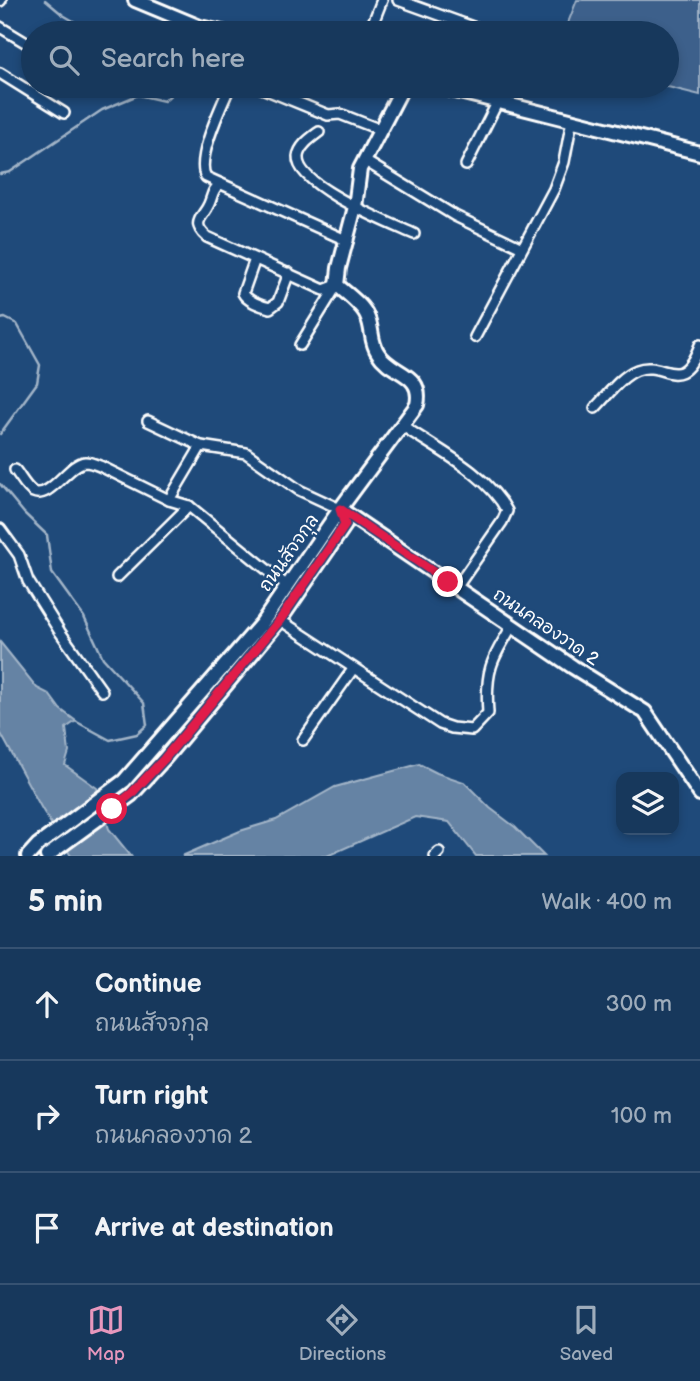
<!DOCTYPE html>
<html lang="en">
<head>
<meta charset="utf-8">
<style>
	body { margin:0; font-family:"Balsamiq Sans","Playpen Sans Thai",sans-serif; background:#203f62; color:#f1f3f6 }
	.controls { position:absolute; right:21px; bottom:21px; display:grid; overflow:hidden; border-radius:14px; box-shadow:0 4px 10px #0003 }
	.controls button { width:63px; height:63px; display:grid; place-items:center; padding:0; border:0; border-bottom:2px solid #365272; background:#17385c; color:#f1f3f6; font:35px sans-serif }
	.stop { position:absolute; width:21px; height:21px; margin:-16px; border:5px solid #e11d48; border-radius:50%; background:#fff }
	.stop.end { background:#e11d48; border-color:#fff; box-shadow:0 2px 7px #0008 }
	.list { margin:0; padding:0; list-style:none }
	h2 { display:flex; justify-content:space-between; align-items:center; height:91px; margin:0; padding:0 28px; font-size:30px }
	h2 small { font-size:23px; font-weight:400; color:#9eacbb }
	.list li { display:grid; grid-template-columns:46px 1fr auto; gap:21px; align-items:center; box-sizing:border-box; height:112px; padding:0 28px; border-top:2px solid #365272 }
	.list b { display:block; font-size:26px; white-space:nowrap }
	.list p { margin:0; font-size:23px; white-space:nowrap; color:#9eacbb }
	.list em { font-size:23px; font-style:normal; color:#9eacbb }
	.icon { flex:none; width:38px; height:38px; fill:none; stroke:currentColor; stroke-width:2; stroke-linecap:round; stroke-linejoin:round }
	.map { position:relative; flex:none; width:700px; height:856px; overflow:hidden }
	.search { position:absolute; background:#17385c; box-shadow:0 4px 10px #0003; left:21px; right:21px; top:21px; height:77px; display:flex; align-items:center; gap:18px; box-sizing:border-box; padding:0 24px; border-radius:38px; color:#9eacbb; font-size:26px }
	.sheet { height:427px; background:#17385c }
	nav { display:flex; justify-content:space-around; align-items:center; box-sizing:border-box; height:98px; border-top:2px solid #365272; background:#17385c; font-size:19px; color:#9eacbb }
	nav a { display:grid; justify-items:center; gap:4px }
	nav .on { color:#e797bd }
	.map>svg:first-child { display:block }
	.green { fill:#3c618b; stroke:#9eb0c5; stroke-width:2 }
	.water { fill:#6583a4; stroke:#a3b5c8; stroke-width:2 }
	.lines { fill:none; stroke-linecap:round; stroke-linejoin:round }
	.stream { stroke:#a3b5c8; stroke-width:2.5 }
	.street-casing { stroke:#fff; stroke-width:14 }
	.secondary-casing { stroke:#fff; stroke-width:18 }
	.street { stroke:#1f4a7a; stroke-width:9 }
	.secondary { stroke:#1f4a7a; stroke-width:12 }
	.route { stroke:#e11d48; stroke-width:9 }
	.labels { text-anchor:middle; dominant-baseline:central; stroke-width:5; stroke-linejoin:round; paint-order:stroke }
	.street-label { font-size:18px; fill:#fff; stroke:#1f4a7a }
</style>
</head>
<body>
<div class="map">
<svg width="700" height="856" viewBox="0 0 700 856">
	<rect width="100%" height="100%" fill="#1f4a7a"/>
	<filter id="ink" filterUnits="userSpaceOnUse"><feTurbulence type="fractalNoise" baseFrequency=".0143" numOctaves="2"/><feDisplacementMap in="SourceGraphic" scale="14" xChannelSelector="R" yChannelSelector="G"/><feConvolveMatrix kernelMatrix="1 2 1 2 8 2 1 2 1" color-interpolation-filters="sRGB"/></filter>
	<g filter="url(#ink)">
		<polygon class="green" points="577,0 700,0 700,95 664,86 667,86 667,33 564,33"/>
		<g class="water">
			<polygon points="0,642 37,688 49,694 60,709 76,721 66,728 69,752 65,765 97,788 109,829 131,856 71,856 42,809 0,732"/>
			<polygon points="419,764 437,773 464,782 490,808 515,827 544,856 476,856 449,822 415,817 327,856 182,856 240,831 276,820 335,787"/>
		</g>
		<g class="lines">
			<g class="stream">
				<polyline points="45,0 63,15 94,33"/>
				<polyline points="0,174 10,172 102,110 138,95 164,101 178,88 176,86"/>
				<polyline points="0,319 5,318 17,324 40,365 37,383 0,434"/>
				<polyline points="0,484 24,513 47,535 52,573 84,617 103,658 144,703 147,725 137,734 110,740 75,721"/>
			</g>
			<defs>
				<g id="street">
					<polyline points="398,0 484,31"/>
					<polyline points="0,1 1,0"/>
					<polyline points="0,27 33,47"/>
					<polyline points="369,33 382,0"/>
					<polyline points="0,73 64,113"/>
					<path d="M230,86C222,105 195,160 206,177L348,241"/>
					<polyline points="257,86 328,115 340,114 381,130"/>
					<path d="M319,132C311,138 299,146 298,157C296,186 390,223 414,234"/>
					<polyline points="365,161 455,216 522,248"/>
					<polyline points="466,165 498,101"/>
					<path d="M220,184C212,190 213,195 209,204C203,218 190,222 207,237L324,290L337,285L300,345"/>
					<path d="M255,259L243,293C247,301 261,306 270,308L278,302L289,273"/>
					<polyline points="475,337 554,189 564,162 572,120"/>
					<path d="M595,408C607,396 621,376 637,370C664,359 680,397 700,345"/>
					<polyline points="148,421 201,446 246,453 299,490 340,509"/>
					<path d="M403,426C436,449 488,474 507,511L502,522L456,588"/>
					<path d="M15,470C20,476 26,488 33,492C50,500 69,463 85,462C91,462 97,465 102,467L169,500L189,506L287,586"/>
					<polyline points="169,500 201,446"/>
					<polyline points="0,529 19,555 28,581 60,632 102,691"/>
					<polyline points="117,577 189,506"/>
					<path d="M280,620L440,724L452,728L472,730L488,713C485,671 491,661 512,626"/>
					<polyline points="303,740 353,669"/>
					<polyline points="435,856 439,852"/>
				</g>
				<g id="secondary">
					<polyline points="135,0 200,27 226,33"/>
					<polyline points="436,86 700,153"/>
					<polyline points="340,509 573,667 645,712 700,794"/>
					<path d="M28,856L38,845L124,781L262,623L340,509L417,405C424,372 391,375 378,353C370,342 373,328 367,316C363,305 346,293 337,285L339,268L355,207L360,169L399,94L401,86"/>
					<polyline points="47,856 131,795 164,759 280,620 345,525 340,509"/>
				</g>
			</defs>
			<use href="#street" class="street-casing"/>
			<use href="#secondary" class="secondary-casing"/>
			<use href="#street" class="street"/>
			<use href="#secondary" class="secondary"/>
		</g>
	</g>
	<g class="lines" filter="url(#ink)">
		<polyline class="route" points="112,809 131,794 164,759 280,620 345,525 340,509 448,582"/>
	</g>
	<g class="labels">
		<g class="street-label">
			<text transform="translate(289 553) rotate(-55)">ถนนสัจจกุล</text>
			<text transform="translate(546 627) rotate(34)">ถนนคลองวาด 2</text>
		</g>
	</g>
</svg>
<div class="controls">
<button><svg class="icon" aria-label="layers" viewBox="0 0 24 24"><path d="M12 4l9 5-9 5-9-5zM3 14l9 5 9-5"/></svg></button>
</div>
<div class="stop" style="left:112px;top:809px"></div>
<div class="stop end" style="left:448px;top:582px"></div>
<div class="search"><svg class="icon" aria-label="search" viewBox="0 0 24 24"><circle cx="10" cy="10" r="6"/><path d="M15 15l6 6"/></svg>Search here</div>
</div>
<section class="sheet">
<h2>5 min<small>Walk · 400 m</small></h2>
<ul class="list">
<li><svg class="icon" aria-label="ahead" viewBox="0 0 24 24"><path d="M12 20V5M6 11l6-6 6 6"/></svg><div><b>Continue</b><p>ถนนสัจจกุล</p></div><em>300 m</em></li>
<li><svg class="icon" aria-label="right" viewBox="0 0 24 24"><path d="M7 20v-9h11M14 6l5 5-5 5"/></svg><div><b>Turn right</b><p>ถนนคลองวาด 2</p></div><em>100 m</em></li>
<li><svg class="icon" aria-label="arrive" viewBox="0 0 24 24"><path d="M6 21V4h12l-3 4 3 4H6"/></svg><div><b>Arrive at destination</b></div></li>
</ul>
</section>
<nav>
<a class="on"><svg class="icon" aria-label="map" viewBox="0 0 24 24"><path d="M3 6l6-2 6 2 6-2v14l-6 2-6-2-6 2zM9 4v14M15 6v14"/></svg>Map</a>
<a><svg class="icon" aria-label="directions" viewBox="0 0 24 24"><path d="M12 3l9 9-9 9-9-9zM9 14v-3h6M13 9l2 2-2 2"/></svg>Directions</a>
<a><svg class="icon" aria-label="saved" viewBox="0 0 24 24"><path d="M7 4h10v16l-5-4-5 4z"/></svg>Saved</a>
</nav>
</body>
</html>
